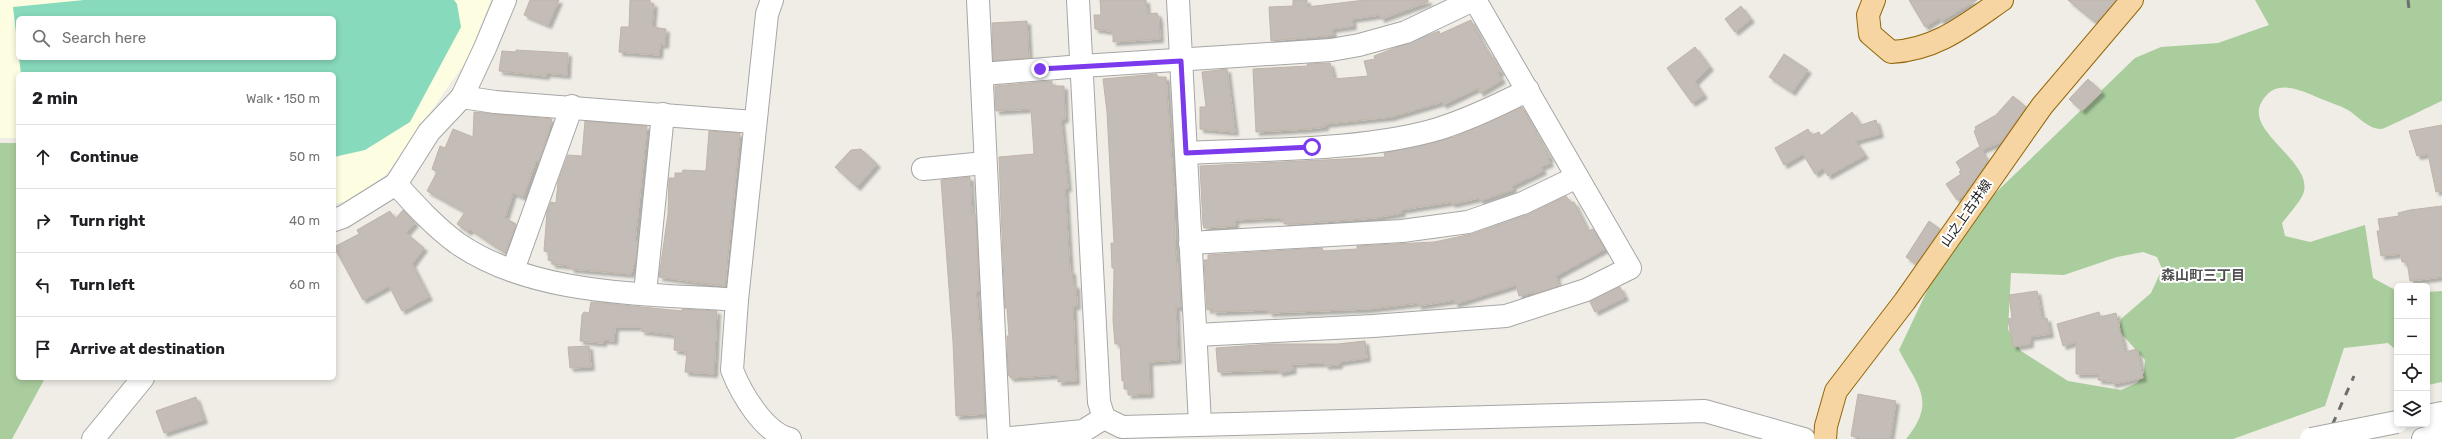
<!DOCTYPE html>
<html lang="en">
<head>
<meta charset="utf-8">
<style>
	body { margin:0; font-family:Rubik,"Noto Sans JP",sans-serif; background:#f2f2f2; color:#202124 }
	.controls { position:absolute; right:12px; bottom:12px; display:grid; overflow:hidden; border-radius:6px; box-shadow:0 2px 6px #0003 }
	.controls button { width:36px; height:36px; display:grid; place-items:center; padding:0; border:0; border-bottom:1px solid #e0e0e0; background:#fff; color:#202124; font:20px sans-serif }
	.stop { position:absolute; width:12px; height:12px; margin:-9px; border:3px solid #7c3aed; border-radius:50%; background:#fff }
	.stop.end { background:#7c3aed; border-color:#fff; box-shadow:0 1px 4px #0008 }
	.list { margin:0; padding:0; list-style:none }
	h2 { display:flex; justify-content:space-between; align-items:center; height:52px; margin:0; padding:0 16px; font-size:17px }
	h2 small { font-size:13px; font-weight:400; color:#757577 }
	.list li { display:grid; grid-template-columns:26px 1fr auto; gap:12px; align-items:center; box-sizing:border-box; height:64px; padding:0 16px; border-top:1px solid #e0e0e0 }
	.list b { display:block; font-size:15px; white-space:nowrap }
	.list em { font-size:13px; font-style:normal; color:#757577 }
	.icon { flex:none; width:22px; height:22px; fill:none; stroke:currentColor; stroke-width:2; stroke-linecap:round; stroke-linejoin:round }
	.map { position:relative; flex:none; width:2442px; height:439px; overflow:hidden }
	.search { position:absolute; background:#fff; box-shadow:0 2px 6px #0003; left:16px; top:16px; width:320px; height:44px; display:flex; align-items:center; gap:10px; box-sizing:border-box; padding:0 14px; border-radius:6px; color:#757577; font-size:15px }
	.panel { position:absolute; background:#fff; box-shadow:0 2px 6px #0003; left:16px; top:72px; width:320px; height:308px; border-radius:6px }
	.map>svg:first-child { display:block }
	.education { fill:#fdfde1; fill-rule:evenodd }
	.forest { fill:#aacd9d; fill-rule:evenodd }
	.pitch { fill:#88dabc }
	.building { fill:#c4bcb6; stroke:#c0b4a9; filter:url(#shadow) }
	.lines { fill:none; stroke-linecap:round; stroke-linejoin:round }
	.minor-casing { stroke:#a6a6a6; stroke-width:24 }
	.major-casing { stroke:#936808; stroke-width:24 }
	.minor { stroke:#fff; stroke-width:22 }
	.major { stroke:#f7d5a3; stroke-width:22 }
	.rail { stroke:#6d6d6d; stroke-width:3; stroke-dasharray:8 8; stroke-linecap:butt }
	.minor-bridge-casing { stroke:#a6a6a6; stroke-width:24; stroke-linecap:butt }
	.minor-bridge { stroke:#fff; stroke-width:22 }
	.route { stroke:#7c3aed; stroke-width:5 }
	.labels { text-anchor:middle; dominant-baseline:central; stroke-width:4; stroke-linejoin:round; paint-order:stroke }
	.street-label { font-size:13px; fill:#1f1f1f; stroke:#fff }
	.neighbourhood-label { font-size:14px; font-weight:bold; fill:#525252; stroke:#fff }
</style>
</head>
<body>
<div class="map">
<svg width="2442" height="439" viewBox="0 0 2442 439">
	<defs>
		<filter id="shadow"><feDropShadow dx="3.5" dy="3.5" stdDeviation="1" flood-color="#0004"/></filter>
	</defs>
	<rect width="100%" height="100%" fill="#efede6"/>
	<path class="education" d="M0,0H491L467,60L386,175L348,201L334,204V74H18V138H0ZM18,18H334V58H18Z"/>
	<g class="forest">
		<path d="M2255,0H2442V101C2434,104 2385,129 2381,129C2368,129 2358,116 2348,110C2339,105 2328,102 2319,98C2299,90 2275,77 2261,103C2246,132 2311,161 2304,191C2303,199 2287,216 2282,223L2285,236L2310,242L2365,225L2373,278L2397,291V351L2388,343L2344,348L2325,406L2233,439H1906C1937,401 1918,387 1899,350L1955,232L2135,58L2161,47L2218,43L2269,25ZM2143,252L2157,257L2162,269L2151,293L2121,319L2119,331L2145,360L2144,373L2137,383L2121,390L2068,381L2021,351L2008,329L2011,273L2064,275L2117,257Z"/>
		<polygon points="0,143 18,143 18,378 45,378 12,439 0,439"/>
		<polygon points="2442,291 2442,382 2428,385 2427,292"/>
	</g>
	<polygon class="pitch" points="84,0 454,0 457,4 461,27 410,122 365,150 334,157 334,74 21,74 19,58 334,58 334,18 18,18 18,50 13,7"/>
	<g class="building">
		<polygon points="530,0 559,0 548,25 524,15"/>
		<polygon points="630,0 650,0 650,3 654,4 652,27 666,29 665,45 660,44 659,55 619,52 621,27 629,27"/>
		<polygon points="1100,0 1146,0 1147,14 1157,13 1159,18 1160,39 1113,42 1113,33 1110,31 1095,29 1094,15 1101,15"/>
		<polygon points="1293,0 1307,0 1307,7 1365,0 1428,0 1428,2 1381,19 1380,15 1352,19 1353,26 1332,29 1333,35 1271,41 1269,7 1293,6"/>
		<polygon points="1909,0 1977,0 1941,21 1939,18 1925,27"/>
		<polygon points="2068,0 2116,0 2097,21 2091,19"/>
		<polygon points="1741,6 1751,19 1735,32 1725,19"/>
		<polygon points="1471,20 1488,53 1489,52 1501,72 1498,73 1502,80 1480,93 1478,88 1443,105 1442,102 1391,117 1325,124 1325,127 1308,129 1256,132 1253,69 1308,66 1307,64 1330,63 1334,79 1368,76 1364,61 1375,59 1374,56 1439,31 1440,34"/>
		<polygon points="1027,21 1029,58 993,61 992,23"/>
		<polygon points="1695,47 1710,67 1695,82 1704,95 1692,103 1667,68"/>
		<polygon points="516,50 568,53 567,75 546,73 546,76 499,71 502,51 516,52"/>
		<polygon points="1784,54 1808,70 1792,92 1769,77"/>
		<polygon points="1227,69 1235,132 1200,129 1200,107 1206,107 1202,72"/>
		<polygon points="1157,74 1157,77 1166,77 1174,193 1175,243 1177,268 1179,267 1181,307 1176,307 1178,360 1149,362 1150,394 1128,395 1128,389 1124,389 1124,381 1122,381 1120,344 1115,344 1113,320 1114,268 1112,268 1111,243 1114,243 1107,112 1103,79"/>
		<polygon points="2088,79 2102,92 2082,111 2069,99"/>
		<polygon points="1052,81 1052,86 1064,86 1065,119 1061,120 1068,188 1065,188 1070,271 1072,271 1073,285 1076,285 1077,306 1073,306 1076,381 1058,382 1058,375 1011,378 1008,375 1007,336 1009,336 1007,308 1005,308 999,157 1034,154 1031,109 996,111 995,86"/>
		<polygon points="2013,96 2026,107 2001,142 1981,150 1988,161 1964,195 1957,200 1946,184 1961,174 1959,172 1961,170 1956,162 1979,147 1981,150 1974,131 1976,130 1975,127 1996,115"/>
		<polygon points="1522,107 1550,158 1548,159 1550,163 1541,167 1543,171 1512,186 1513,190 1480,201 1479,198 1452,204 1451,202 1401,210 1402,213 1374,218 1295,224 1284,224 1284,219 1275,218 1235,220 1235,226 1204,228 1203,224 1200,166 1385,157 1384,153 1454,137"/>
		<polygon points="474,112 552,119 539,162 536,161 523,197 513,193 505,218 516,224 505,253 470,229 468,232 457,224 465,212 427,191 437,172 432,169 440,146 445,148 453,129 473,137"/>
		<polygon points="1852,112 1861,125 1876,120 1880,134 1855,141 1865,155 1828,176 1823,168 1815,174 1803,154 1784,165 1775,148 1808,129 1812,135 1819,132 1821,136"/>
		<polygon points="585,121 647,126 635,242 638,242 636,257 631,274 571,269 571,266 552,264 552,261 548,260 549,252 544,251 547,212 551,202 556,203 558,182 568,155 582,156"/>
		<polygon points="2442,125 2442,191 2436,192 2428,154 2417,156 2409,131"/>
		<polygon points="709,131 740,133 725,286 659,277 668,214 669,178 675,178 675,173 682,173 683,170 706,171"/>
		<polygon points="861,149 877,164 857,187 835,167 851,150"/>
		<polygon points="970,177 972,214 976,214 979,291 976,291 980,337 982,337 985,414 956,416 953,342 941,180"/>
		<polygon points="1566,196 1571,203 1574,202 1588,231 1593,229 1605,249 1556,276 1559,286 1534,294 1534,292 1519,296 1516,285 1455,304 1454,300 1418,306 1418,303 1369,309 1269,313 1269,310 1213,312 1213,309 1207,310 1204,260 1208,260 1208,255 1322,248 1323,251 1357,249 1357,246 1434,242 1472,234 1527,215"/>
		<polygon points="2442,206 2442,277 2410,281 2407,262 2402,262 2401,254 2381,256 2377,231 2380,231 2378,219 2399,216 2398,213 2410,210"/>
		<polygon points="403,210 415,223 406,233 424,248 412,264 429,297 402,311 389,286 363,300 334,247 359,234 357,230 390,211 395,219"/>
		<polygon points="1929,221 1940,229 1916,264 1906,257"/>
		<polygon points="1620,287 1625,297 1595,312 1590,302"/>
		<polygon points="2037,291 2042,319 2047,318 2050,334 2030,337 2030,344 2013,347 2008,319 2012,318 2009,295"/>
		<polygon points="591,302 682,311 682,309 717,311 714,374 685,372 687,352 674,350 675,335 641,331 642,327 615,327 614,341 603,340 603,343 580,341 582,315 584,312 589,313"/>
		<polygon points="2099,312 2100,317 2116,313 2125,352 2137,349 2143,378 2112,384 2111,381 2098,380 2099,374 2076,374 2076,342 2063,346 2057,324"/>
		<polygon points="1365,341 1367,358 1339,362 1339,365 1325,366 1325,363 1292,364 1293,370 1279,373 1279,370 1218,372 1216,348 1271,344 1337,344"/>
		<polygon points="589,346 591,367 570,368 568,347"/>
		<polygon points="1858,394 1896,401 1890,439 1868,439 1851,436"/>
		<polygon points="196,397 204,420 164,433 156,411"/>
	</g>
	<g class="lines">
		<defs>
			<g id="minor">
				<path d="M772,0L767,14L737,300L732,370C741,393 764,433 790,439"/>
				<polyline points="978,0 999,439"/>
				<polyline points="1078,0 1099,402 1104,418 1122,427 1705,411 1804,439"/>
				<polyline points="1178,0 1200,424"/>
				<polyline points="982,74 1082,66 1331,50 1359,45 1406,32 1473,0"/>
				<polyline points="462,97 495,102 754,122"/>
				<path d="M1187,153C1265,149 1363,151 1438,129C1469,119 1499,105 1528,90"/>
				<polyline points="923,169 985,163"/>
				<path d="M396,184C415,205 434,226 457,243C535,297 646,293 737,300"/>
				<polyline points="334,220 343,217 396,184 429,132 462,97 485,48 505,0"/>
				<polyline points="1190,243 1402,231 1468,222 1523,203 1577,177"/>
				<polyline points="513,270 572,106"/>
				<polyline points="645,293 663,114"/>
				<polyline points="1196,335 1373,326 1506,316 1586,290 1630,268 1475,0"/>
				<polyline points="2427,416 2442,413"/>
				<polyline points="93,439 143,378"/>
				<polyline points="1000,439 1083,431 1104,418"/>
				<polyline points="2423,439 2442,434"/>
			</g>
			<g id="major">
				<path d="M1874,0L1868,15L1870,34L1891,52C1936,50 1966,25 2002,0"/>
				<polyline points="1825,439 1826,426 1836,391 1905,301 2042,106 2132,0"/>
			</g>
		</defs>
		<use href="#minor" class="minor-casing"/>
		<use href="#major" class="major-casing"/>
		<use href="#minor" class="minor"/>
		<use href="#major" class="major"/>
		<g class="rail">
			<polyline points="2408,0 2409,9"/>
			<polyline points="2326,439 2354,376"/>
		</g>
		<defs>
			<polyline id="minor-bridge" points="2311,439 2397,422"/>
		</defs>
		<use href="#minor-bridge" class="minor-bridge-casing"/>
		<use href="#minor-bridge" class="minor-bridge"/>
	</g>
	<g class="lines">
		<polyline class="route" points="1040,69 1181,61 1186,153 1312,147"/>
	</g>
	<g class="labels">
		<g class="street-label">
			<text transform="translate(1966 213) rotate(-55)">山之上古井線</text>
		</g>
		<g class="neighbourhood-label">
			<text x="2203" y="275">森山町三丁目</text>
		</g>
	</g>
</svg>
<div class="controls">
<button>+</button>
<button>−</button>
<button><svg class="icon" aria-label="locate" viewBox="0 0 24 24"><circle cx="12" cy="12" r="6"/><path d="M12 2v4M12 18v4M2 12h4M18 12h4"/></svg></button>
<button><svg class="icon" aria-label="layers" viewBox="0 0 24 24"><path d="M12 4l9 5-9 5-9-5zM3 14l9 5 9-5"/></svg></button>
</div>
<div class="stop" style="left:1312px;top:147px"></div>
<div class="stop end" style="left:1040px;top:69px"></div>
<div class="search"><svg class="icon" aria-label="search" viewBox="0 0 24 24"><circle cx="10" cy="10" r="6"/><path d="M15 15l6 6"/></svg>Search here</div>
<section class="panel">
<h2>2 min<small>Walk · 150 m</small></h2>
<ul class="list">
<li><svg class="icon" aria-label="ahead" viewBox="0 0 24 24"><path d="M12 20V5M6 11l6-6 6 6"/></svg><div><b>Continue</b></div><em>50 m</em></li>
<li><svg class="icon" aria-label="right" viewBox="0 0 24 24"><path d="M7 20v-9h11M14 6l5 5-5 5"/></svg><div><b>Turn right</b></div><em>40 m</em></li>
<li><svg class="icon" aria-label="left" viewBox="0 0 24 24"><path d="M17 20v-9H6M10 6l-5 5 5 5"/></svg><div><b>Turn left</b></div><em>60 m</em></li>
<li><svg class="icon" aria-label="arrive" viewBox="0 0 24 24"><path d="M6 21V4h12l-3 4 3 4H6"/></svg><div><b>Arrive at destination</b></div></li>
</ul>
</section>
</div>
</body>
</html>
